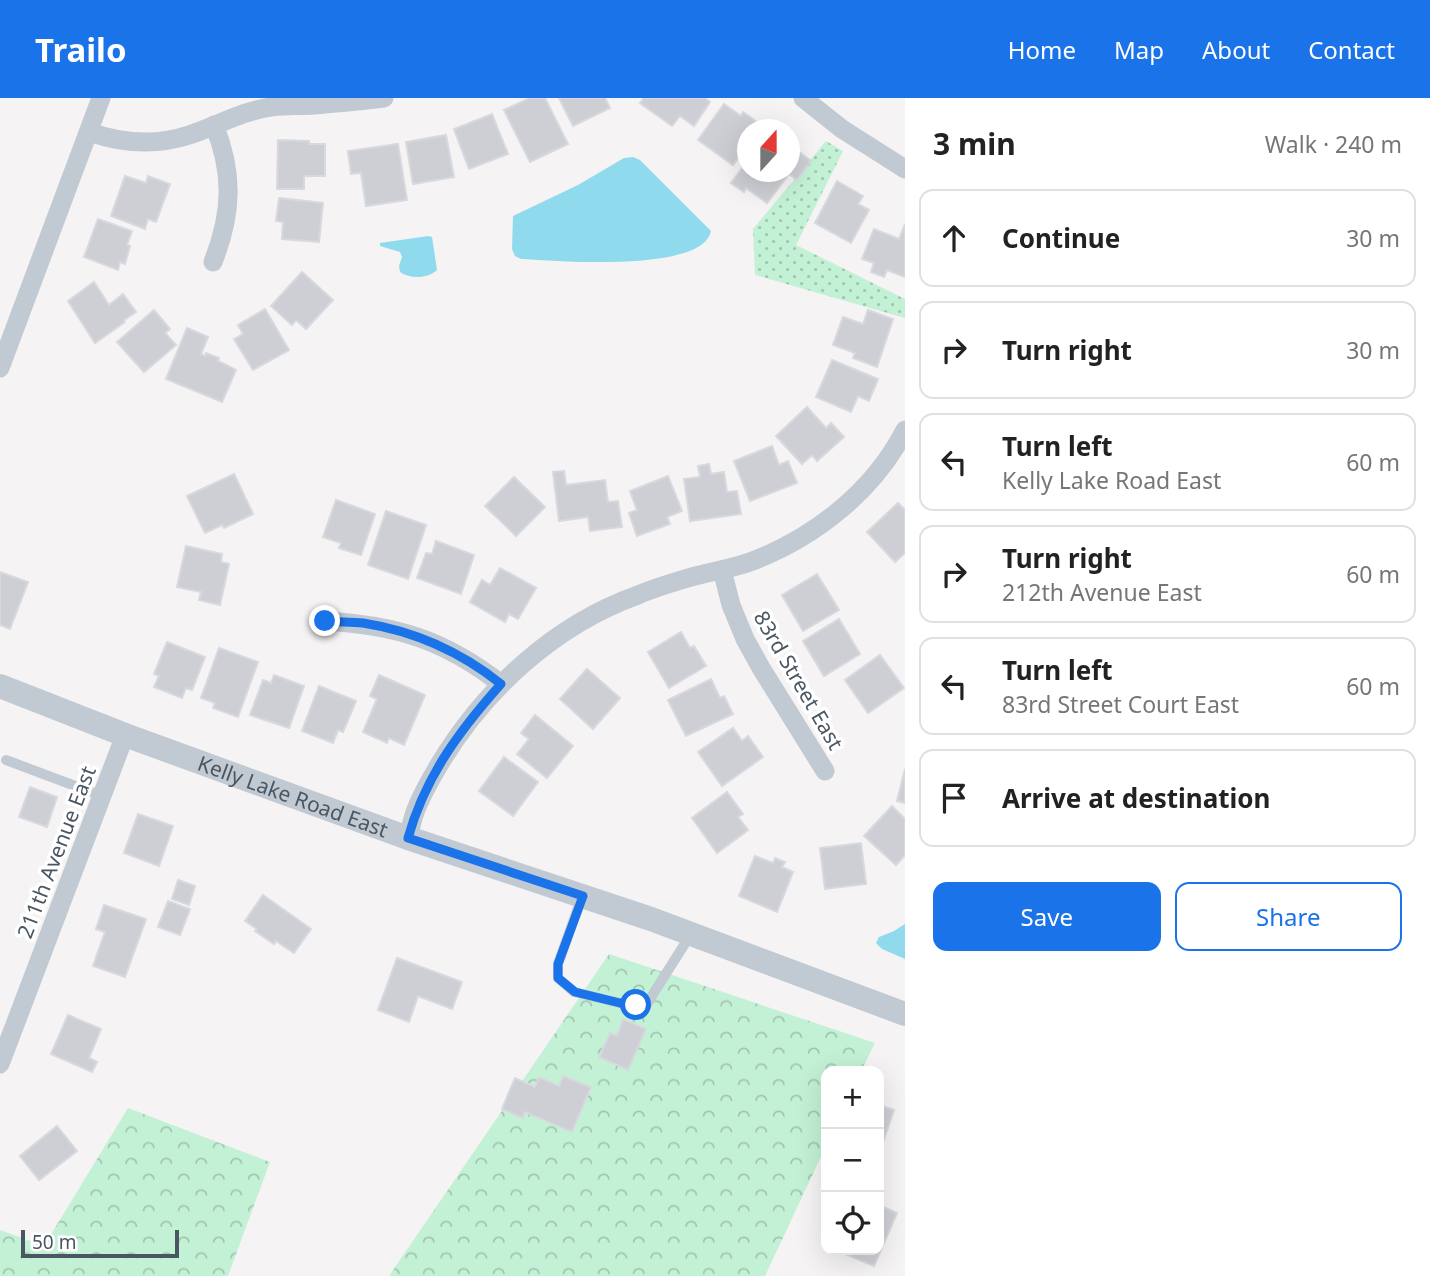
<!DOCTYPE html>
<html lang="en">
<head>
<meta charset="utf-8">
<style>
	body { margin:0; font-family:"Noto Sans",sans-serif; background:#f2f2f2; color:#222 }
	.controls { position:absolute; right:21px; bottom:21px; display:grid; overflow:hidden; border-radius:14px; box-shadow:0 7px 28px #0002 }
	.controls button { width:63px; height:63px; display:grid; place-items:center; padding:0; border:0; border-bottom:2px solid #e0e0e0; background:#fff; color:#222; font:35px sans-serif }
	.compass { position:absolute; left:737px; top:21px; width:63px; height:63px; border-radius:50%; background:#fff; box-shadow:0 7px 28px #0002; rotate:21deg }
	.scale { position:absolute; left:21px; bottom:18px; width:158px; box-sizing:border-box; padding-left:7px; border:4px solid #4a5661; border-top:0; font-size:19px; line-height:24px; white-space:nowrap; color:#4a5661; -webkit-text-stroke:5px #fff; paint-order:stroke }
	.stop { position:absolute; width:21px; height:21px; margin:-16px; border:5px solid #1a73e8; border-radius:50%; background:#fff }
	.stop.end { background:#1a73e8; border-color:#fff; box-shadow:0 2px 7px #0008 }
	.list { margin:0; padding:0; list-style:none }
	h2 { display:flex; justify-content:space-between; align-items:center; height:91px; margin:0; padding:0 28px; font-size:30px }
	h2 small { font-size:23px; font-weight:400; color:#767676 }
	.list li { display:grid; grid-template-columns:46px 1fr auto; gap:21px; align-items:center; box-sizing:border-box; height:98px; margin:0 14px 14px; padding:0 14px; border:2px solid #e0e0e0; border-radius:14px }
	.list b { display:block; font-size:26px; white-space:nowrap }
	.list p { margin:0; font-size:23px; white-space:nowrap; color:#767676 }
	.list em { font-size:23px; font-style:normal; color:#767676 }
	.actions { display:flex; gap:14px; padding:21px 28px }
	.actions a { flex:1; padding:16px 0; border:2px solid #1a73e8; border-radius:14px; text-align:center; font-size:24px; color:#1a73e8 }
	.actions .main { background:#1a73e8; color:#fff }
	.icon { flex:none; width:38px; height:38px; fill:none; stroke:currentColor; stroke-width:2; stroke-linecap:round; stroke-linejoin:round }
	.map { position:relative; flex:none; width:905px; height:1178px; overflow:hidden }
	header { display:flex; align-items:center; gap:42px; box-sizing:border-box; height:98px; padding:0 35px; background:#1a73e8; color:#fff }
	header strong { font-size:33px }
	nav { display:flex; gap:38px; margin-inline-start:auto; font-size:24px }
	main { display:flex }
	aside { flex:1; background:#fff }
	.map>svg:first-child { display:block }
	.forest { fill:url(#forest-crowns) }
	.park { fill:url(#park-dots) }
	.water { fill:#90daee }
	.building { fill:#cdcfd5; stroke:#d7d9de; stroke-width:2 }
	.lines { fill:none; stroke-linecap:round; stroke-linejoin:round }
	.service { stroke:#c1cad2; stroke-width:10 }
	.minor { stroke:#c1cad2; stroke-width:19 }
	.tertiary { stroke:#c1cad2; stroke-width:24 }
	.route { stroke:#1a73e8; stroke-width:9 }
	.labels { text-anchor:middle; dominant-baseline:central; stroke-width:7; stroke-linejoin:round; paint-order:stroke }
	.street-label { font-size:21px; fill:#4a5661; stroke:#fff }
</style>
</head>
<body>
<header>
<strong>Trailo</strong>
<nav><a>Home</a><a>Map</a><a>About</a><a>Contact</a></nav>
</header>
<main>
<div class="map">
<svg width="905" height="1178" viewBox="0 0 905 1178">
	<defs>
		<pattern id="forest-crowns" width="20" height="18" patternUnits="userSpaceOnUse" patternTransform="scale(1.75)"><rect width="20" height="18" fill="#c3f1d5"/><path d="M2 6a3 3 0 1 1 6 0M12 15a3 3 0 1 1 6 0" fill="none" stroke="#a0c6b0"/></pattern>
		<pattern id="park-dots" width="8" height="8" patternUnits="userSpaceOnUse" patternTransform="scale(1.75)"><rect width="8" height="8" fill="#c3f1d5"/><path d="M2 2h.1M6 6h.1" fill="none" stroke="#a0c6b0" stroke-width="1.8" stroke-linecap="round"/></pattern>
	</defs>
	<rect width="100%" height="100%" fill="#f5f3f3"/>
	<g class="forest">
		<polygon points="609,856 875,945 861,973 826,973 826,1048 765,1178 389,1178"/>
		<polygon points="128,1010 270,1064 228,1178 0,1178 0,1132 44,1148"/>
	</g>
	<polygon class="park" points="826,43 843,53 796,147 905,201 905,220 755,177 753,131"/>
	<g class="water">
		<path d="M633,59L640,62L711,133C703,175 555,163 521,161L515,158L512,151L513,118L578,87L624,60Z"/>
		<path d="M428,138L432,139L437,172C428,181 410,181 400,174L399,168L402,159L400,154L380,148V145Z"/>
		<polygon points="905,826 905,861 882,851 876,845 879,839 894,833"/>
	</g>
	<g class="building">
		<polygon points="530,0 545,0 568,46 530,64 504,12"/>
		<polygon points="559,0 605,0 610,10 573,28"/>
		<polygon points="644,0 705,0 710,4 694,28 680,18 672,28 640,5"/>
		<polygon points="724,6 741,18 743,14 761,27 758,32 748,32 748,46 733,67 698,42"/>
		<polygon points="492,16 508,56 469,71 454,31"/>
		<polygon points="446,37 454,79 413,86 406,44"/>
		<polygon points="278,42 309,43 309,46 325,46 325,78 304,78 304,91 277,91"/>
		<polygon points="398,46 407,102 366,108 361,75 351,76 348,53"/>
		<polygon points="790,47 811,63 797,82 789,76 767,105 746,90 744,94 731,85 748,62 748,74 790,74"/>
		<polygon points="125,78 146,85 148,78 170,86 156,124 148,121 145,131 111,118"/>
		<polygon points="837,83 863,98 858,106 869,112 851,145 815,125"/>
		<polygon points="279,100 323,105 319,144 282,141 283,124 276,123"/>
		<polygon points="98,121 132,133 127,147 130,148 125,166 120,164 118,172 84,159"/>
		<polygon points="905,126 905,179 887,172 884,179 871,174 874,165 862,161 874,131 899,141"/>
		<polygon points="302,174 333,202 306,231 296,222 292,227 271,208"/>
		<polygon points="94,184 109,207 123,196 136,214 124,222 125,224 95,245 68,203"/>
		<polygon points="265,211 289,252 253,272 234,241 243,236 238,227"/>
		<polygon points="154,212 170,231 165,235 176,247 144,274 117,244"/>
		<polygon points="868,212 893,221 877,269 853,260 855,255 833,247 843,219 863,226"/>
		<polygon points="187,230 208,239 201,256 205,258 206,255 219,260 218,263 236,272 222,304 166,281"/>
		<polygon points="832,262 878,281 869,303 858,298 851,314 816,299"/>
		<polygon points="807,309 826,330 831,325 844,339 817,363 812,357 802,366 776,338"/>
		<polygon points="772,348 779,367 788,363 797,385 750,403 734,363"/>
		<polygon points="709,366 711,376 724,374 727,394 737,393 741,416 690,423 684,381 700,379 698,368"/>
		<polygon points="564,373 566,387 605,382 608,404 618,403 622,429 590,433 588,419 559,423 553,374"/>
		<polygon points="234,376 253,416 224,430 222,427 205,435 187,398"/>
		<polygon points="668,378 682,413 667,419 670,426 637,438 629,415 637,412 630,393"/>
		<polygon points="514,379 545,409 516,438 485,408"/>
		<polygon points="336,402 375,416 361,457 339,450 341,445 323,439"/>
		<polygon points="898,405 905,412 905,455 895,464 867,434"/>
		<polygon points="386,413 426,427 408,481 368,467"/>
		<polygon points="436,443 474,457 461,496 417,480 426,455 432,456"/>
		<polygon points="186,448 222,456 221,464 229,466 220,507 199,502 201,494 177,489"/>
		<polygon points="500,470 536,490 518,521 509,516 505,524 470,504 482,482 490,487"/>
		<polygon points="0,474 28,484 10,531 0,527"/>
		<polygon points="817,476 839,512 803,533 782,497"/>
		<polygon points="839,521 860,556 824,578 803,543"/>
		<polygon points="681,534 690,550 694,548 706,568 669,590 648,554"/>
		<polygon points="167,544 205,559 192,592 186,590 182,600 154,589 159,578 154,576"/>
		<polygon points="219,550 258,564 238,619 213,610 215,605 201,600"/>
		<polygon points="880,557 904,590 868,615 845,582"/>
		<polygon points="587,571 620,600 593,631 560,601"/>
		<polygon points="274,577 304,588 289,630 250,617 263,582 271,585"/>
		<polygon points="379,577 425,597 404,647 389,640 387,645 363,634 377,601 370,598"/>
		<polygon points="711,581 720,600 724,598 733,616 686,638 668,602"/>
		<polygon points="319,588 356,603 343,634 338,632 333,645 302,633"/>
		<polygon points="535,617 573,648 547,680 517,656 529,641 521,635"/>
		<polygon points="733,630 742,643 748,638 763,659 722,688 698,654"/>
		<polygon points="504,659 538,684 513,718 479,693"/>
		<polygon points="905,671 905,705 897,703"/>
		<polygon points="30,689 57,699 47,729 19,719"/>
		<polygon points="727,694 743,716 738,719 748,732 717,755 692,720"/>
		<polygon points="892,708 905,721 905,757 896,767 864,738"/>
		<polygon points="138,716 173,728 159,768 124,755"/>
		<polygon points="861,745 866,786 825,791 820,750"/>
		<polygon points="755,758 773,765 775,760 785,764 782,769 793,774 777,814 739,798"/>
		<polygon points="178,782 195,788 189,807 172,801"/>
		<polygon points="263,797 311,831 294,855 276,843 274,846 255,833 257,831 245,823"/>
		<polygon points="168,803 190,811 180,837 158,829"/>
		<polygon points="104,807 146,821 125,879 93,868 105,834 96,831"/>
		<polygon points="397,860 462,884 452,911 418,898 409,924 378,912"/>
		<polygon points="68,917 101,931 89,960 97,964 92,974 51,956"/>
		<polygon points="623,921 646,931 628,972 599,959 610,935 617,938"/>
		<polygon points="563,978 591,989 572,1034 525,1014 523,1020 502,1011 515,980 535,989 539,979 559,988"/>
		<polygon points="879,1007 894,1012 881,1050 879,1049"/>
		<polygon points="57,1028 77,1053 39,1082 20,1058"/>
		<polygon points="879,1107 897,1115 874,1168 840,1154 841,1152 879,1152"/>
	</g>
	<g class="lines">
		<g class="service">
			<polyline points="6,662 102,698"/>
			<polyline points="582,799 558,866 558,880 574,894 620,905 636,907 648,904 691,836"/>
		</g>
		<g class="minor">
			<polyline points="803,0 842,31 905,71"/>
			<path d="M89,34C121,45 156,48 189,37C217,28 242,13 271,9C285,7 300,8 314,7C337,5 360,3 384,0"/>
			<path d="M213,164C232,116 234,75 214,27"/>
			<polyline points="0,270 101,0"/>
			<polyline points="722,472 731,507 745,541 761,570 825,673"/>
			<path d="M325,523C396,527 445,542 501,586"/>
			<path d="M408,740C410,732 412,723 415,714C421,698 430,682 439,667C484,592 554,527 638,497C654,490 671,485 688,480C709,474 730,471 750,464C814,440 873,394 905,332"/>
			<polyline points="0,966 125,637"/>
		</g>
		<path class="tertiary" id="s1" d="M0,588L125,637L408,740L651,821L905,916"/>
	</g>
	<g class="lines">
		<path class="route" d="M325,523C338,524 351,524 363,525C414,533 461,554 501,586C459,633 425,679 408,740L583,798L558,866V880L575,894L620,905L636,907"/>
	</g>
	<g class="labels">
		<g class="street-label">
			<text transform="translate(799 582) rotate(60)">83rd Street East</text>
			<text stroke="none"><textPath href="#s1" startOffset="313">Kelly Lake Road East</textPath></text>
			<text transform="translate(56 754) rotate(-69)">211th Avenue East</text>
		</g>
	</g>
</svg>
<div class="controls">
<button>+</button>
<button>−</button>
<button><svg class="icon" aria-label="locate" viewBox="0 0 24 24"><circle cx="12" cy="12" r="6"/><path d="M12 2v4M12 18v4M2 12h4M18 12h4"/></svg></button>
</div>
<svg class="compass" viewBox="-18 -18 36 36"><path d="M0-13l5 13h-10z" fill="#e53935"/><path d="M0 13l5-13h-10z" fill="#767676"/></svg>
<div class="scale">50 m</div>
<div class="stop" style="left:636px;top:907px"></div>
<div class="stop end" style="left:325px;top:523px"></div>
</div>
<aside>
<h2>3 min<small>Walk · 240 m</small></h2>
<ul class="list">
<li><svg class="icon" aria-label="ahead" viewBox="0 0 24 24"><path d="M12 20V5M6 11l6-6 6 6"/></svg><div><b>Continue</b></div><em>30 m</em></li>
<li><svg class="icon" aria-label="right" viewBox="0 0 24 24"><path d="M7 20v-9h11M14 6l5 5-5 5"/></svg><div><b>Turn right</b></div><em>30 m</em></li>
<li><svg class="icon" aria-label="left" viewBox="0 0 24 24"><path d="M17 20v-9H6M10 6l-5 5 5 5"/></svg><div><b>Turn left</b><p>Kelly Lake Road East</p></div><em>60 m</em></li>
<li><svg class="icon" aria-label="right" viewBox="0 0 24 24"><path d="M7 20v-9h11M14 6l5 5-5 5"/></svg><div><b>Turn right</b><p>212th Avenue East</p></div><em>60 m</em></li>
<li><svg class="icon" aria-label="left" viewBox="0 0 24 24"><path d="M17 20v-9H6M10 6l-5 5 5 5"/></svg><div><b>Turn left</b><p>83rd Street Court East</p></div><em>60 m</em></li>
<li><svg class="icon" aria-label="arrive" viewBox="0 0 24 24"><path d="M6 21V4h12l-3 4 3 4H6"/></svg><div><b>Arrive at destination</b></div></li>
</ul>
<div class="actions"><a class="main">Save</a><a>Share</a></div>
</aside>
</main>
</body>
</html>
